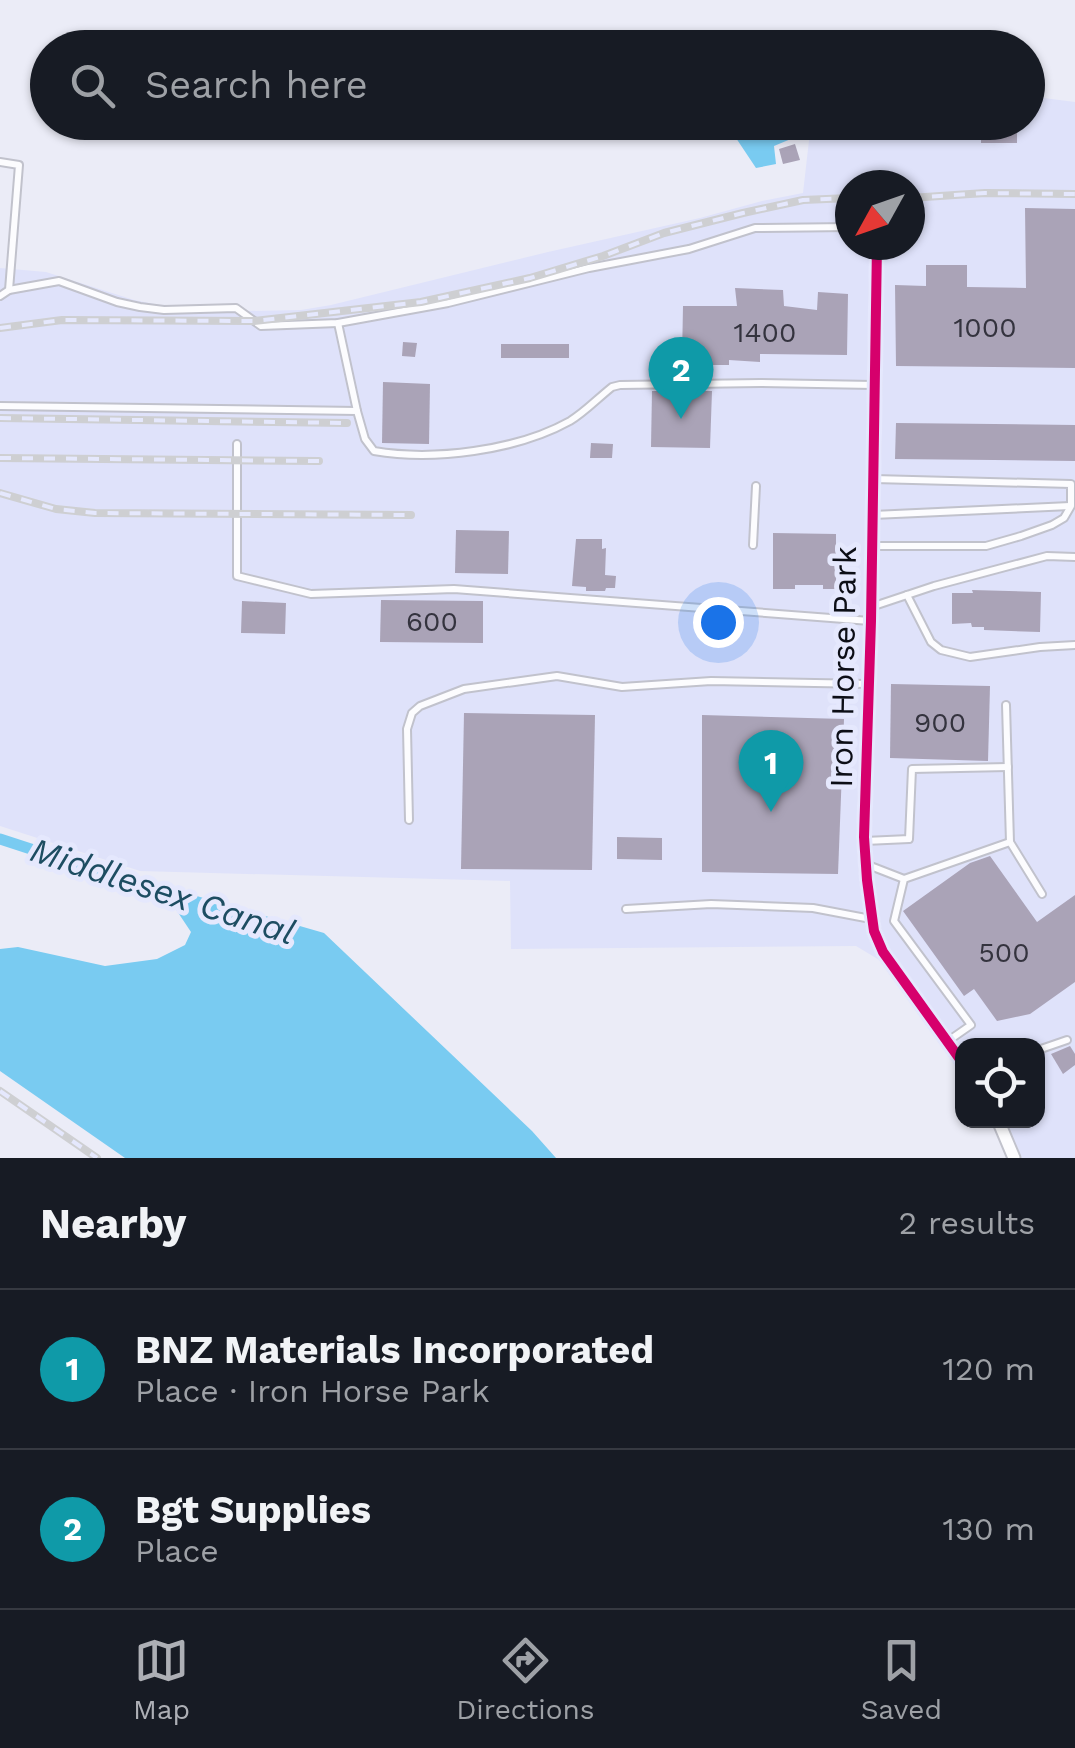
<!DOCTYPE html>
<html lang="en">
<head>
<meta charset="utf-8">
<style>
	body { margin:0; font-family:"Work Sans",sans-serif; background:#242831; color:#f1f3f6 }
	.controls { position:absolute; right:30px; bottom:30px; display:grid; overflow:hidden; border-radius:20px; box-shadow:0 2px 8px #0004 }
	.controls button { width:90px; height:90px; display:grid; place-items:center; padding:0; border:0; border-bottom:2px solid #363941; background:#171b24; color:#f1f3f6; font:50px sans-serif }
	.compass { position:absolute; left:835px; top:170px; width:90px; height:90px; border-radius:50%; background:#171b24; box-shadow:0 2px 8px #0004; rotate:230deg }
	.you { position:absolute; left:718px; top:622px; width:35px; height:35px; margin:-25px; border:8px solid #fff; border-radius:50%; background:#1a73e8; box-shadow:0 0 0 15px #1a73e833 }
	.badge { display:grid; place-items:center; width:65px; height:65px; border-radius:50%; background:#adafb5; color:#fff; font-size:32px; font-weight:700 }
	.pin { position:absolute; translate:-50% -82px; filter:drop-shadow(0 2px 5px #0008) }
	.pin::after { content:''; position:absolute; top:52px; width:35px; height:30px; background:inherit; clip-path:polygon(0 0,100% 0,50% 100%) }
	.list { margin:0; padding:0; list-style:none }
	h2 { display:flex; justify-content:space-between; align-items:center; height:130px; margin:0; padding:0 40px; font-size:42px }
	h2 small { font-size:32px; font-weight:400; color:#9ea1a6 }
	.list li { display:grid; grid-template-columns:65px 1fr auto; gap:30px; align-items:center; box-sizing:border-box; height:160px; padding:0 40px; border-top:2px solid #363941 }
	.list b { display:block; font-size:38px; white-space:nowrap }
	.list p { margin:0; font-size:32px; white-space:nowrap; color:#9ea1a6 }
	.list em { font-size:32px; font-style:normal; color:#9ea1a6 }
	.icon { flex:none; width:55px; height:55px; fill:none; stroke:currentColor; stroke-width:2; stroke-linecap:round; stroke-linejoin:round }
	.map { position:relative; flex:none; width:1075px; height:1158px; overflow:hidden }
	.search { position:absolute; background:#171b24; box-shadow:0 2px 8px #0004; left:30px; right:30px; top:30px; height:110px; display:flex; align-items:center; gap:25px; box-sizing:border-box; padding:0 35px; border-radius:55px; color:#9ea1a6; font-size:38px }
	.sheet { height:450px; background:#171b24 }
	nav { display:flex; justify-content:space-around; align-items:center; box-sizing:border-box; height:140px; border-top:2px solid #363941; background:#171b24; font-size:28px; color:#9ea1a6 }
	nav a { display:grid; justify-items:center; gap:5px }
	nav .on { color:#adafb5 }
	.map>svg:first-child { display:block }
	.built { fill:#dfe2fa; fill-rule:evenodd }
	.water { fill:#79cbf1 }
	.lines { fill:none; stroke-linecap:round; stroke-linejoin:round }
	.canal { stroke:#79cbf1; stroke-width:11 }
	.building { fill:#aaa3b7 }
	.lane-casing { stroke:#c1c2cc; stroke-width:10 }
	.street-casing { stroke:#c1c2cc; stroke-width:15 }
	.lane { stroke:#fcfcfe; stroke-width:6 }
	.street { stroke:#fcfcfe; stroke-width:11 }
	.rail-casing { stroke:#cecfd2; stroke-width:8 }
	.rail { stroke:#e5e8fd; stroke-width:4; stroke-dasharray:11; stroke-linecap:butt }
	.cycleway-casing { stroke:#e5e8fd; stroke-width:16 }
	.cycleway { stroke:#d6006c; stroke-width:10 }
	.labels { text-anchor:middle; dominant-baseline:central; stroke-width:10; stroke-linejoin:round; paint-order:stroke }
	.number-label { font-size:28px; fill:#34333e }
	.street-label { font-size:32px; fill:#0c0e16; stroke:#e5e8fd }
	.water-label { font-size:35px; font-style:italic; fill:#1d4d62; stroke:#e5e8fd }
</style>
</head>
<body>
<div class="map">
<svg width="1075" height="1158" viewBox="0 0 1075 1158">
	<rect width="100%" height="100%" fill="#ebecf7"/>
	<path class="built" d="M1028,96L1075,102V1158H1022L1006,1121L1038,1120V1046H962V1050L911,979L856,946L511,949L510,881L140,871L0,826V268L46,272L134,300L194,312L301,310L331,305L548,252L700,218L762,201L803,193L811,123L1028,122ZM850,185H910V245H850Z"/>
	<g class="water">
		<polygon points="804,32 823,38 833,47 770,47"/>
		<polygon points="733,123 799,123 798,136 774,146 776,164 756,168 736,138"/>
		<polygon points="183,892 324,933 532,1131 556,1158 125,1158 0,1071 0,949 18,947 105,966 157,959 185,945 191,932 171,902 170,894"/>
	</g>
	<g class="lines">
		<polyline class="canal" points="0,839 181,898"/>
	</g>
	<g class="building">
		<rect x="981" y="122" width="36" height="21"/>
		<polygon points="795,144 800,160 783,164 779,149"/>
		<polygon points="1025,208 1075,209 1075,368 896,366 895,285 926,286 926,265 967,265 967,287 1026,288"/>
		<polygon points="735,288 783,290 784,306 817,310 818,292 848,294 847,355 760,354 760,362 729,360 729,365 695,365 694,358 682,358 683,306 737,306"/>
		<polygon points="403,342 417,343 415,357 402,356"/>
		<rect x="501" y="344" width="68" height="14"/>
		<polygon points="383,382 430,384 429,444 382,443"/>
		<polygon points="652,391 712,391 710,448 651,447"/>
		<polygon points="896,423 1075,425 1075,461 895,459"/>
		<polygon points="591,443 613,444 612,458 590,458"/>
		<polygon points="456,530 509,531 508,574 455,573"/>
		<polygon points="773,533 836,534 836,589 823,589 823,585 795,585 795,589 773,589"/>
		<polygon points="576,539 602,539 602,549 606,548 605,575 616,576 615,588 606,588 605,591 586,591 586,587 572,586"/>
		<polygon points="972,590 1041,592 1040,632 984,630 984,627 972,627 971,623 952,624 952,593 973,593"/>
		<polygon points="381,600 483,601 483,643 380,642"/>
		<polygon points="242,601 286,603 285,634 241,633"/>
		<polygon points="891,684 990,686 988,761 890,758"/>
		<polygon points="464,713 595,715 592,870 461,869"/>
		<polygon points="702,715 844,719 838,874 702,872"/>
		<polygon points="617,837 662,838 662,860 617,859"/>
		<polygon points="990,856 1037,922 1075,895 1075,982 1030,1014 997,1021 974,989 964,996 903,911 970,863"/>
		<polygon points="1070,1046 1075,1054 1075,1065 1063,1074 1051,1054"/>
	</g>
	<g class="lines">
		<defs>
			<g id="lane">
				<polyline points="0,162 19,165 9,290 0,296"/>
				<polyline points="9,290 59,281 117,302 140,307 164,310 236,308 261,326 338,323 448,303 589,268 689,249 755,228 850,227"/>
				<polyline points="338,323 357,411"/>
				<path d="M0,406L357,411L365,439L374,451C433,461 516,451 570,421C585,412 598,398 612,387L620,385L761,383L873,385"/>
				<polyline points="237,444 237,576 311,594 454,589 870,621"/>
				<polyline points="873,515 1070,506"/>
				<polyline points="753,545 756,486"/>
				<polyline points="871,546 986,546 1021,536 1052,525 1064,518 1071,506 1071,484 874,479"/>
				<polyline points="907,595 931,642 941,650 970,657 1040,647 1075,645"/>
				<polyline points="871,607 934,586 1047,556 1075,557"/>
				<polyline points="1006,705 1010,842"/>
				<polyline points="409,820 407,729 412,713 420,706 464,689 557,676 622,687 711,681 868,684"/>
				<polyline points="865,841 909,839 912,769 1008,767"/>
				<polyline points="868,865 904,879"/>
				<polyline points="626,909 711,904 813,908 871,919"/>
				<polyline points="948,1041 971,1025 894,921 904,879 1010,842 1042,894"/>
				<polyline points="1038,1050 1067,1040"/>
			</g>
			<g id="street">
				<polyline points="877,245 871,621 864,837 867,880 874,931 883,952 962,1062"/>
				<polyline points="998,1120 1014,1158"/>
			</g>
		</defs>
		<use href="#lane" class="lane-casing"/>
		<use href="#street" class="street-casing"/>
		<use href="#lane" class="lane"/>
		<use href="#street" class="street"/>
		<defs>
			<g id="rail">
				<polyline points="910,198 985,193 1075,194"/>
				<polyline points="0,328 62,320 254,321 421,302 530,278 603,256 664,233 743,213 803,200 850,198"/>
				<polyline points="0,418 347,423"/>
				<polyline points="0,458 319,461"/>
				<polyline points="0,493 56,509 95,513 411,515"/>
				<polyline points="0,1091 97,1158"/>
			</g>
		</defs>
		<use href="#rail" class="rail-casing"/>
		<use href="#rail" class="rail"/>
		<defs>
			<polyline id="cycleway" points="877,245 871,621 864,837 867,880 874,931 883,952 962,1062"/>
		</defs>
		<use href="#cycleway" class="cycleway-casing"/>
		<use href="#cycleway" class="cycleway"/>
	</g>
	<g class="labels">
		<g class="number-label">
			<text x="985" y="327">1000</text>
			<text x="765" y="332">1400</text>
			<text x="432" y="621">600</text>
			<text x="940" y="722">900</text>
			<text x="1004" y="952">500</text>
		</g>
		<g class="street-label">
			<text transform="translate(843 667) rotate(-89)">Iron Horse Park</text>
		</g>
		<g class="water-label">
			<text transform="translate(163 891) rotate(18)">Middlesex Canal</text>
		</g>
	</g>
</svg>
<div class="controls">
<button><svg class="icon" aria-label="locate" viewBox="0 0 24 24"><circle cx="12" cy="12" r="6"/><path d="M12 2v4M12 18v4M2 12h4M18 12h4"/></svg></button>
</div>
<svg class="compass" viewBox="-18 -18 36 36"><path d="M0-13l5 13h-10z" fill="#e53935"/><path d="M0 13l5-13h-10z" fill="#9ea1a6"/></svg>
<div class="you"></div>
<div class="pin badge" style="left:771px;top:812px;background:#0f9aa8">1</div>
<div class="pin badge" style="left:681px;top:419px;background:#0f9aa8">2</div>
<div class="search"><svg class="icon" aria-label="search" viewBox="0 0 24 24"><circle cx="10" cy="10" r="6"/><path d="M15 15l6 6"/></svg>Search here</div>
</div>
<section class="sheet">
<h2>Nearby<small>2 results</small></h2>
<ul class="list">
<li><span class="badge" style="background:#0f9aa8">1</span><div><b>BNZ Materials Incorporated</b><p>Place · Iron Horse Park</p></div><em>120 m</em></li>
<li><span class="badge" style="background:#0f9aa8">2</span><div><b>Bgt Supplies</b><p>Place</p></div><em>130 m</em></li>
</ul>
</section>
<nav>
<a class="on"><svg class="icon" aria-label="map" viewBox="0 0 24 24"><path d="M3 6l6-2 6 2 6-2v14l-6 2-6-2-6 2zM9 4v14M15 6v14"/></svg>Map</a>
<a><svg class="icon" aria-label="directions" viewBox="0 0 24 24"><path d="M12 3l9 9-9 9-9-9zM9 14v-3h6M13 9l2 2-2 2"/></svg>Directions</a>
<a><svg class="icon" aria-label="saved" viewBox="0 0 24 24"><path d="M7 4h10v16l-5-4-5 4z"/></svg>Saved</a>
</nav>
</body>
</html>
